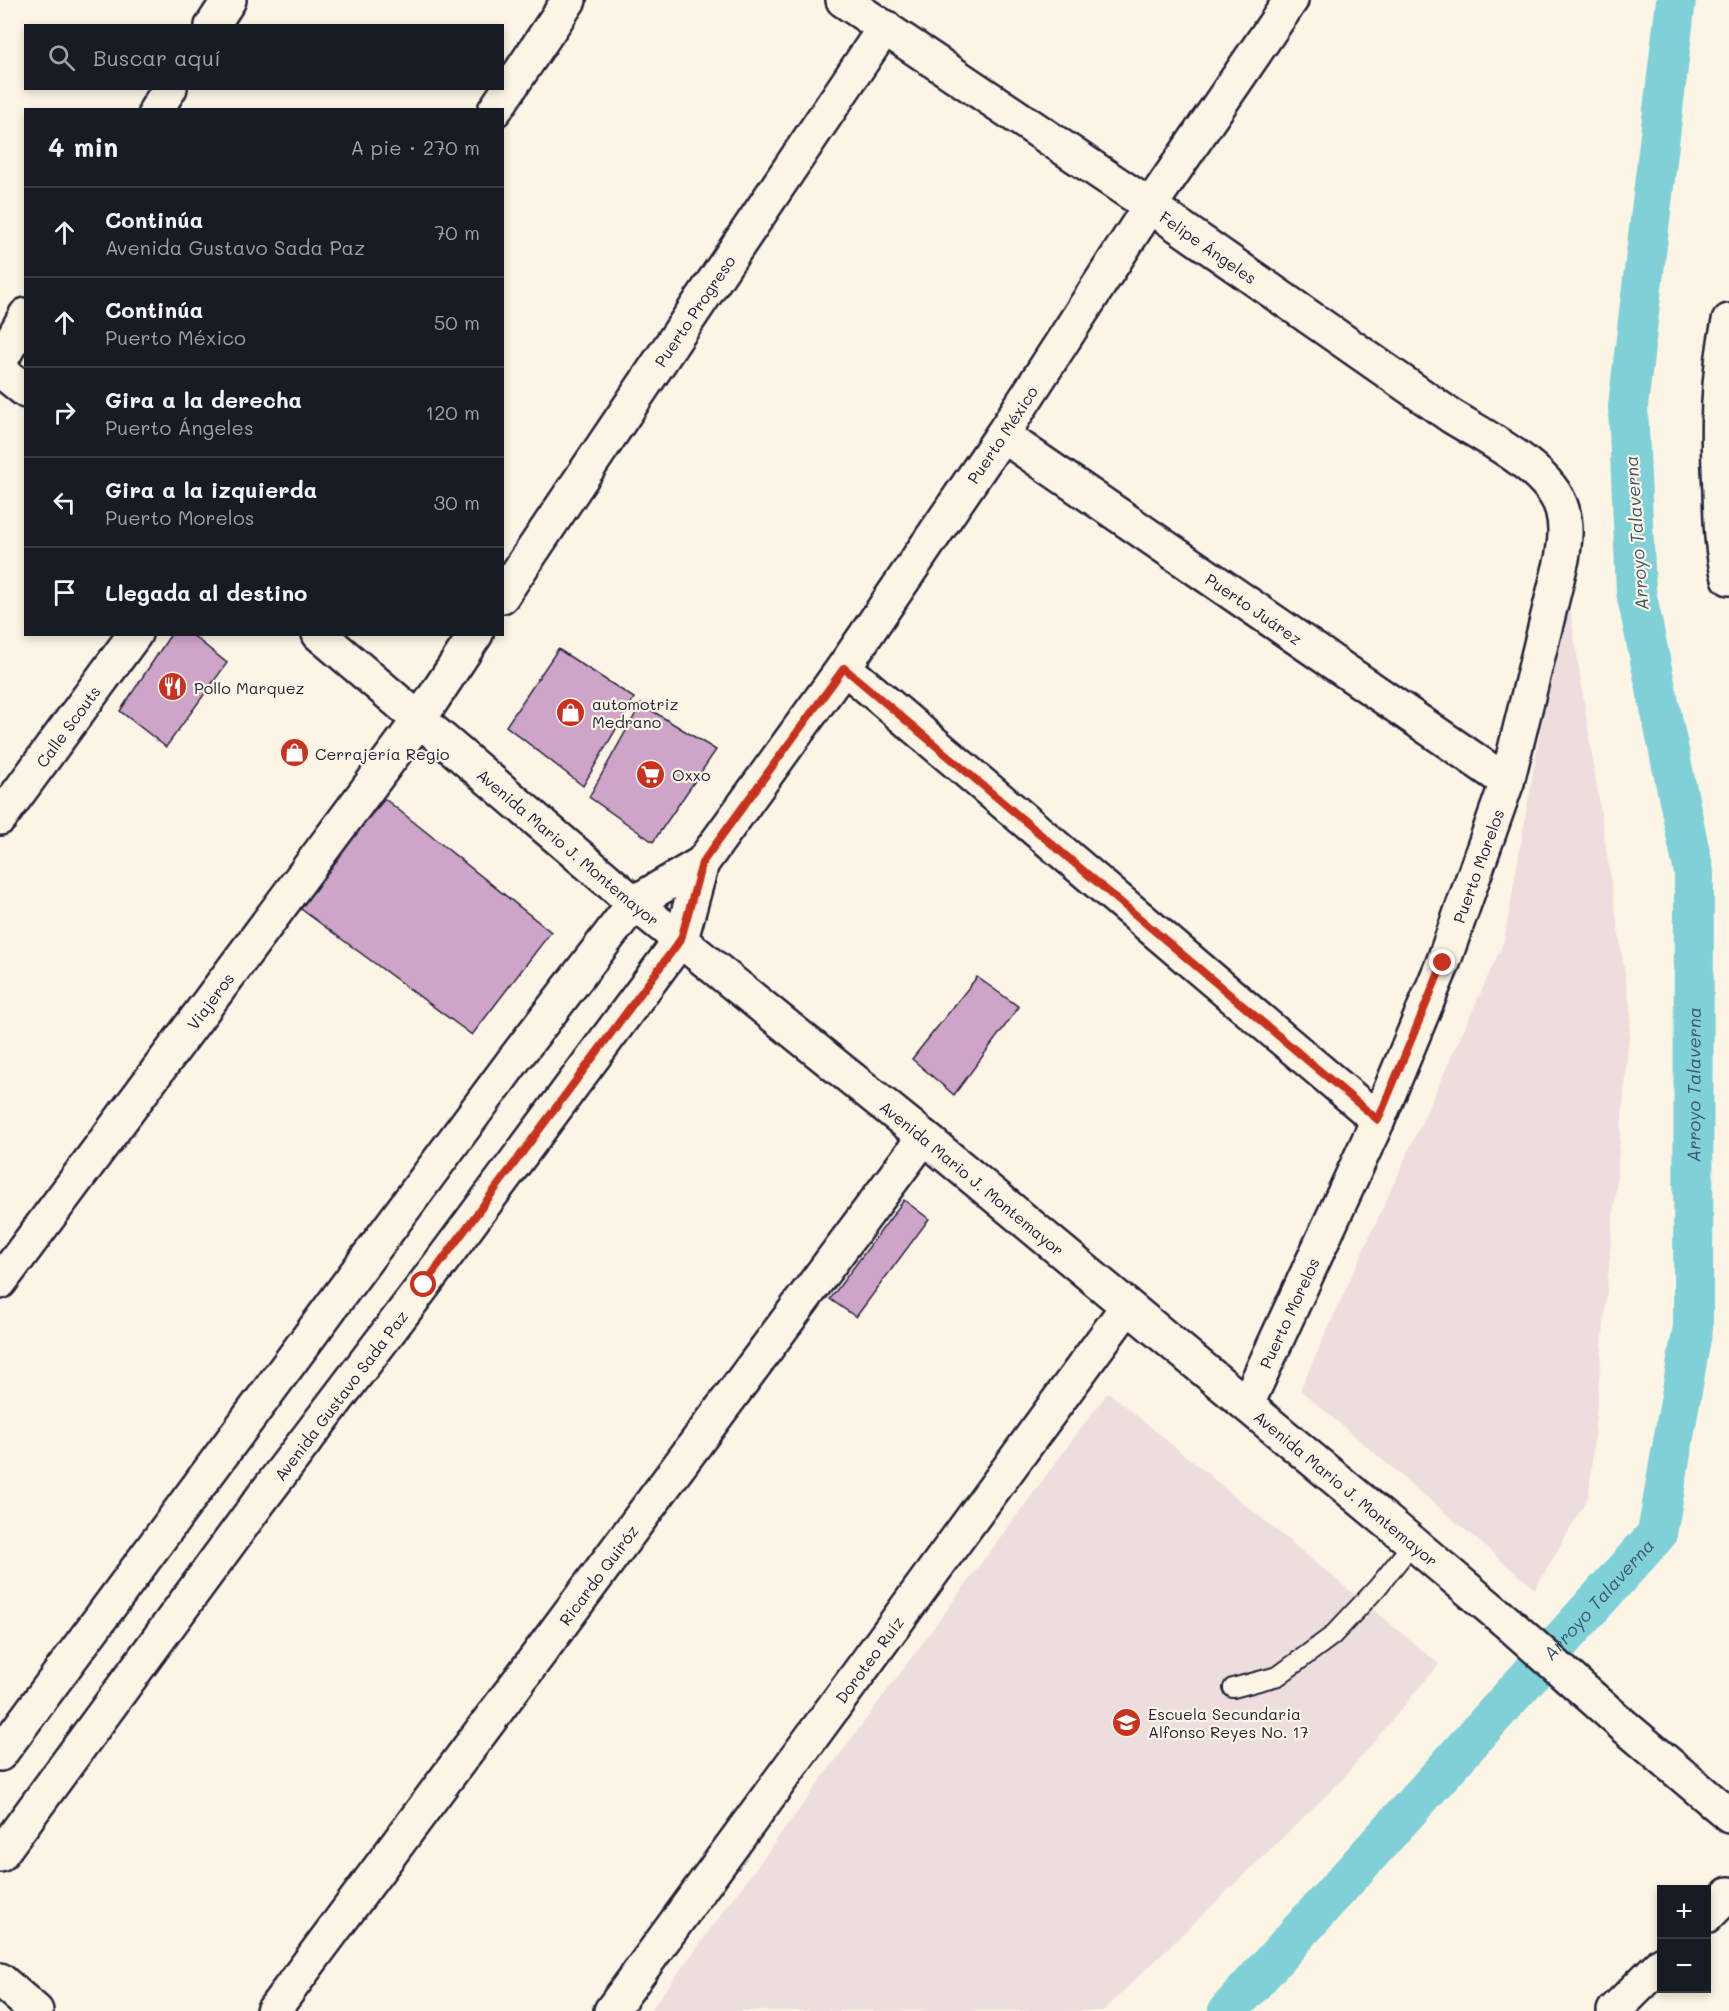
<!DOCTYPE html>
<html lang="es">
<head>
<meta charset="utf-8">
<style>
	body { margin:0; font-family:Mali,sans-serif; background:#242831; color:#f1f3f6 }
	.controls { position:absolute; right:18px; bottom:18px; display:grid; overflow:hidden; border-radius:0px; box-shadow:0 3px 9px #0003 }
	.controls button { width:54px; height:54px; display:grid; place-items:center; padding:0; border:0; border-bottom:2px solid #363941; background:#171b24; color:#f1f3f6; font:30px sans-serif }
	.stop { position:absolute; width:18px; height:18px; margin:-14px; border:4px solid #c8321e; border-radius:50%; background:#fff }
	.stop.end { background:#c8321e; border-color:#fff; box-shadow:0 2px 6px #0008 }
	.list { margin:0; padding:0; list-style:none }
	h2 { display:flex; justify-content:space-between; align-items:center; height:78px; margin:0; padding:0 24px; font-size:26px }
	h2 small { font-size:20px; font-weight:400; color:#9ea1a6 }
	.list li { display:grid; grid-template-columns:39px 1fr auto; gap:18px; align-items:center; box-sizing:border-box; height:90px; padding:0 24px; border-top:2px solid #363941 }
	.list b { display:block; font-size:22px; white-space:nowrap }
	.list p { margin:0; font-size:20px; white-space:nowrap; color:#9ea1a6 }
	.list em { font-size:20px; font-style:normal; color:#9ea1a6 }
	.icon { flex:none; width:33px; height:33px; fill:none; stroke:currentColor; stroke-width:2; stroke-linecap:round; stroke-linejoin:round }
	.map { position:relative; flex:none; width:1729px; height:2011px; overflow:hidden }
	.search { position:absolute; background:#171b24; box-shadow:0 3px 9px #0003; left:24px; top:24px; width:480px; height:66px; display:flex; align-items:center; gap:15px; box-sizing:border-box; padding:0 21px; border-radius:0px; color:#9ea1a6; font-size:22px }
	.panel { position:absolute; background:#171b24; box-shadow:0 3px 9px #0003; left:24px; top:108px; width:480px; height:528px; border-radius:0px }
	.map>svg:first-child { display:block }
	.built { fill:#edd }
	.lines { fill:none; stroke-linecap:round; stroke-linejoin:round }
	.canal { stroke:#7fd0d7; stroke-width:40 }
	.building { fill:#cfa4c9; stroke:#22223b; stroke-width:1.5 }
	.service-casing { stroke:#22223b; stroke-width:22 }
	.minor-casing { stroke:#22223b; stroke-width:38 }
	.tertiary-casing { stroke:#22223b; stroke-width:38 }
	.secondary-casing { stroke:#22223b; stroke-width:38 }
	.service { stroke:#fcf5e5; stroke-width:18 }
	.minor { stroke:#fcf5e5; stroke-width:33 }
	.tertiary { stroke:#fcf5e5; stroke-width:33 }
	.secondary { stroke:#fcf5e5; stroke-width:33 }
	.route { stroke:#c8321e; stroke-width:8 }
	.labels { text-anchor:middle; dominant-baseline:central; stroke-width:4.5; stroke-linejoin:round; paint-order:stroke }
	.street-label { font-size:16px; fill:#22223b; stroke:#fcf5e5 }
	.poi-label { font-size:16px; fill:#22223b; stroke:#fcf5e5; text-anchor:start }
	.water-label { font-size:18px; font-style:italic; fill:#3e566a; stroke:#fcf5e5 }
</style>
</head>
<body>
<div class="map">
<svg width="1729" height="2011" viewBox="0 0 1729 2011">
	<rect width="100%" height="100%" fill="#fcf5e5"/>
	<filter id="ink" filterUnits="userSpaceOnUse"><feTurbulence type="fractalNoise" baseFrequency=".0167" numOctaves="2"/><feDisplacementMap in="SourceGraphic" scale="12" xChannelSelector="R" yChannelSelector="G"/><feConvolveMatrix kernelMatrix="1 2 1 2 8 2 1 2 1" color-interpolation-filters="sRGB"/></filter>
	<g filter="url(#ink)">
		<g class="built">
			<polygon points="1566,582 1631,1014 1589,1496 1535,1589 1300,1390 1504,941"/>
			<polygon points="1108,1392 1439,1664 1341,1781 1103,2011 650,2011"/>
		</g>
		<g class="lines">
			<path class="canal" id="s1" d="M1228,2011L1657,1534L1693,1327L1694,872L1636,592L1628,406L1676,0"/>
		</g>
		<g class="building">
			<polygon points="171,634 191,634 227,663 166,747 120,711"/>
			<polygon points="558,649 634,698 583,786 506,726"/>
			<polygon points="641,704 716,750 653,842 589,797"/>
			<polygon points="385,799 551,932 472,1035 294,904"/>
			<polygon points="977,977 1019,1007 954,1095 912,1059"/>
			<polygon points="904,1200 929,1219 856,1317 830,1299"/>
		</g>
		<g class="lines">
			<defs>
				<polyline id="service" points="1233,1688 1278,1676 1332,1636 1377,1588 1413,1543"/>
				<g id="minor">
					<path id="s2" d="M843,0L1150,206L1451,416C1485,437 1550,469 1562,509C1567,526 1565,542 1562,559L1507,782L1443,963L1378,1120L1247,1404"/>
					<polyline points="212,26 229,0"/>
					<polyline points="156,110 170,88"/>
					<polyline points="495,110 569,0"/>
					<path d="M1729,321C1717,376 1717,434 1720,491C1721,522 1721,548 1729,578"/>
					<polyline points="0,362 26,315"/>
					<path id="s3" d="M1002,435L1507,782"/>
					<path id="s4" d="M502,596L885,27"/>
					<polyline points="844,667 1378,1120"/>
					<path id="s5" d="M0,818L135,634"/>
					<polyline points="634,903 702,863"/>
					<path id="s6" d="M681,939L702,863L844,667L1002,435L1150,206L1291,0"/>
					<path id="s7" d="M0,1282L419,720L476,634"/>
					<polyline points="1706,1917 1729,1894"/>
					<polyline points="0,1980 36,2011"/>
					<path id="s8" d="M273,2011L924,1137"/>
					<path id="s9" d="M611,2011L1127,1307"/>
					<polyline points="1614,2011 1662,1963"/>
				</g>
				<g id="tertiary">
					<polyline points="0,1754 516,1057 634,903"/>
					<path id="s10" d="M0,1855L259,1502L424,1285L681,939"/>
				</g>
				<g id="secondary">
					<polyline points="0,370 26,391"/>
					<path id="s11" d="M319,634L634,903L924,1137L1413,1543L1508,1623L1623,1725L1729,1815"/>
				</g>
			</defs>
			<use href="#service" class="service-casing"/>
			<use href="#minor" class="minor-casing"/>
			<use href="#tertiary" class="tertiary-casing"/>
			<use href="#secondary" class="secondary-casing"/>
			<use href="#service" class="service"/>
			<use href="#minor" class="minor"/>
			<use href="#tertiary" class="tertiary"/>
			<use href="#secondary" class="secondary"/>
		</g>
	</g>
	<g class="lines" filter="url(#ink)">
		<polyline class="route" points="424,1285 681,939 702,863 844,668 1378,1120 1443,963"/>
	</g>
	<defs>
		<symbol id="restaurant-disc" viewBox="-11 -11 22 22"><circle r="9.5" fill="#c8321e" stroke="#fcf5e5"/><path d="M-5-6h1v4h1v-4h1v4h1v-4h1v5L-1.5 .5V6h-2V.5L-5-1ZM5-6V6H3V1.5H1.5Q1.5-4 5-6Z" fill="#fff"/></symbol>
		<symbol id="shop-disc" viewBox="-11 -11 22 22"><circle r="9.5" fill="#c8321e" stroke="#fcf5e5"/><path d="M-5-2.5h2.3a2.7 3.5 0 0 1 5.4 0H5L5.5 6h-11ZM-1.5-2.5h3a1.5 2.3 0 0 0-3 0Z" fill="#fff"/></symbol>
		<symbol id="supermarket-disc" viewBox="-11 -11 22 22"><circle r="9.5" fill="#c8321e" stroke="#fcf5e5"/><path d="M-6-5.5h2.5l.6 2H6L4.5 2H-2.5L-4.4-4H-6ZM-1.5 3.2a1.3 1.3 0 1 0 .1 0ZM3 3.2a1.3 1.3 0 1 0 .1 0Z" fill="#fff"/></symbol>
		<symbol id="school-disc" viewBox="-11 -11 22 22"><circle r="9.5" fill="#c8321e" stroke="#fcf5e5"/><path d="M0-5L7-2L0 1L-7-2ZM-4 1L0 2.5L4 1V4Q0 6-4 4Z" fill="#fff"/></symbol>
	</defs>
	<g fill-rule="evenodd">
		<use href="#restaurant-disc" x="156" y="670" width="33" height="33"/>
		<use href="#shop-disc" x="554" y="696" width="33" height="33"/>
		<use href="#shop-disc" x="278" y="736" width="33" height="33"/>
		<use href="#supermarket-disc" x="634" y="758" width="33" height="33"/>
		<use href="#school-disc" x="1110" y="1706" width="33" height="33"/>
	</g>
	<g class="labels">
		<g class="street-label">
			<text stroke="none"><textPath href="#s2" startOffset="441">Felipe Ángeles</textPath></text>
			<text stroke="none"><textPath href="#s4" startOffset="344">Puerto Progreso</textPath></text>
			<text stroke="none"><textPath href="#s6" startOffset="602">Puerto México</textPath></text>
			<text stroke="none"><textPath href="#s3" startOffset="306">Puerto Juárez</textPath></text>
			<text stroke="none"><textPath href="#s5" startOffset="114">Calle Scouts</textPath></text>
			<text stroke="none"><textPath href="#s11" startOffset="328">Avenida Mario J. Montemayor</textPath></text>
			<text transform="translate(1478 866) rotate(-70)">Puerto Morelos</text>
			<text stroke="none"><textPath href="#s7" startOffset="351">Viajeros</textPath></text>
			<text stroke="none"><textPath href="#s11" startOffset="850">Avenida Mario J. Montemayor</textPath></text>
			<text transform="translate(1289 1313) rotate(-65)">Puerto Morelos</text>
			<text stroke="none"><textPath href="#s10" startOffset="572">Avenida Gustavo Sada Paz</textPath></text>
			<text stroke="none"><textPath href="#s11" startOffset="1336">Avenida Mario J. Montemayor</textPath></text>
			<text stroke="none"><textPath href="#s8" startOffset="544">Ricardo Quiróz</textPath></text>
			<text stroke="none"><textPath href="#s9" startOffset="436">Doroteo Ruíz</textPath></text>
		</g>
		<g class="poi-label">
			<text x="194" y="687">Pollo Marquez</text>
			<text x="592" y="703">automotriz<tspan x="592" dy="18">Medrano</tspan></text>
			<text x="315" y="753">Cerrajería Regio</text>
			<text x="672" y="774">Oxxo</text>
			<text x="1148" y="1713">Escuela Secundaria<tspan x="1148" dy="18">Alfonso Reyes No. 17</tspan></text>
		</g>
		<g class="water-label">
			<text transform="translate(1636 533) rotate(-94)">Arroyo Talaverna</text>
			<text stroke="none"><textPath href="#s1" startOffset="1094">Arroyo Talaverna</textPath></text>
			<text stroke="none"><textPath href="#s1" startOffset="554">Arroyo Talaverna</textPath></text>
		</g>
	</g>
</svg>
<div class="controls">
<button>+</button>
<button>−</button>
</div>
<div class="stop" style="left:424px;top:1285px"></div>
<div class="stop end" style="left:1443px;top:963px"></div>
<div class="search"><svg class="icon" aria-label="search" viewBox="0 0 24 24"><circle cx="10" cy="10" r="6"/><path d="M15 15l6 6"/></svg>Buscar aquí</div>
<section class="panel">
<h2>4 min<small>A pie · 270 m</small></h2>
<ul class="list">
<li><svg class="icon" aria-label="ahead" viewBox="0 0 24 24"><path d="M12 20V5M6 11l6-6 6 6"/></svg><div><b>Continúa</b><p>Avenida Gustavo Sada Paz</p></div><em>70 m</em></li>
<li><svg class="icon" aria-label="ahead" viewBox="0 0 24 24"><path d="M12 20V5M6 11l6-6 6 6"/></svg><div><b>Continúa</b><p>Puerto México</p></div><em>50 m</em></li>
<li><svg class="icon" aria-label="right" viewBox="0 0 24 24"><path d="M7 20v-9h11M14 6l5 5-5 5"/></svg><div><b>Gira a la derecha</b><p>Puerto Ángeles</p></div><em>120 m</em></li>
<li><svg class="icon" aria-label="left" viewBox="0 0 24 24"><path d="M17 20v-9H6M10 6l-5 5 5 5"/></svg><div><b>Gira a la izquierda</b><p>Puerto Morelos</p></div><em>30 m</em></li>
<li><svg class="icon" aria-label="arrive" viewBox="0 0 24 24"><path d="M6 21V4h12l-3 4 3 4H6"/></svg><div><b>Llegada al destino</b></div></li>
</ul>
</section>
</div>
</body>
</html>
